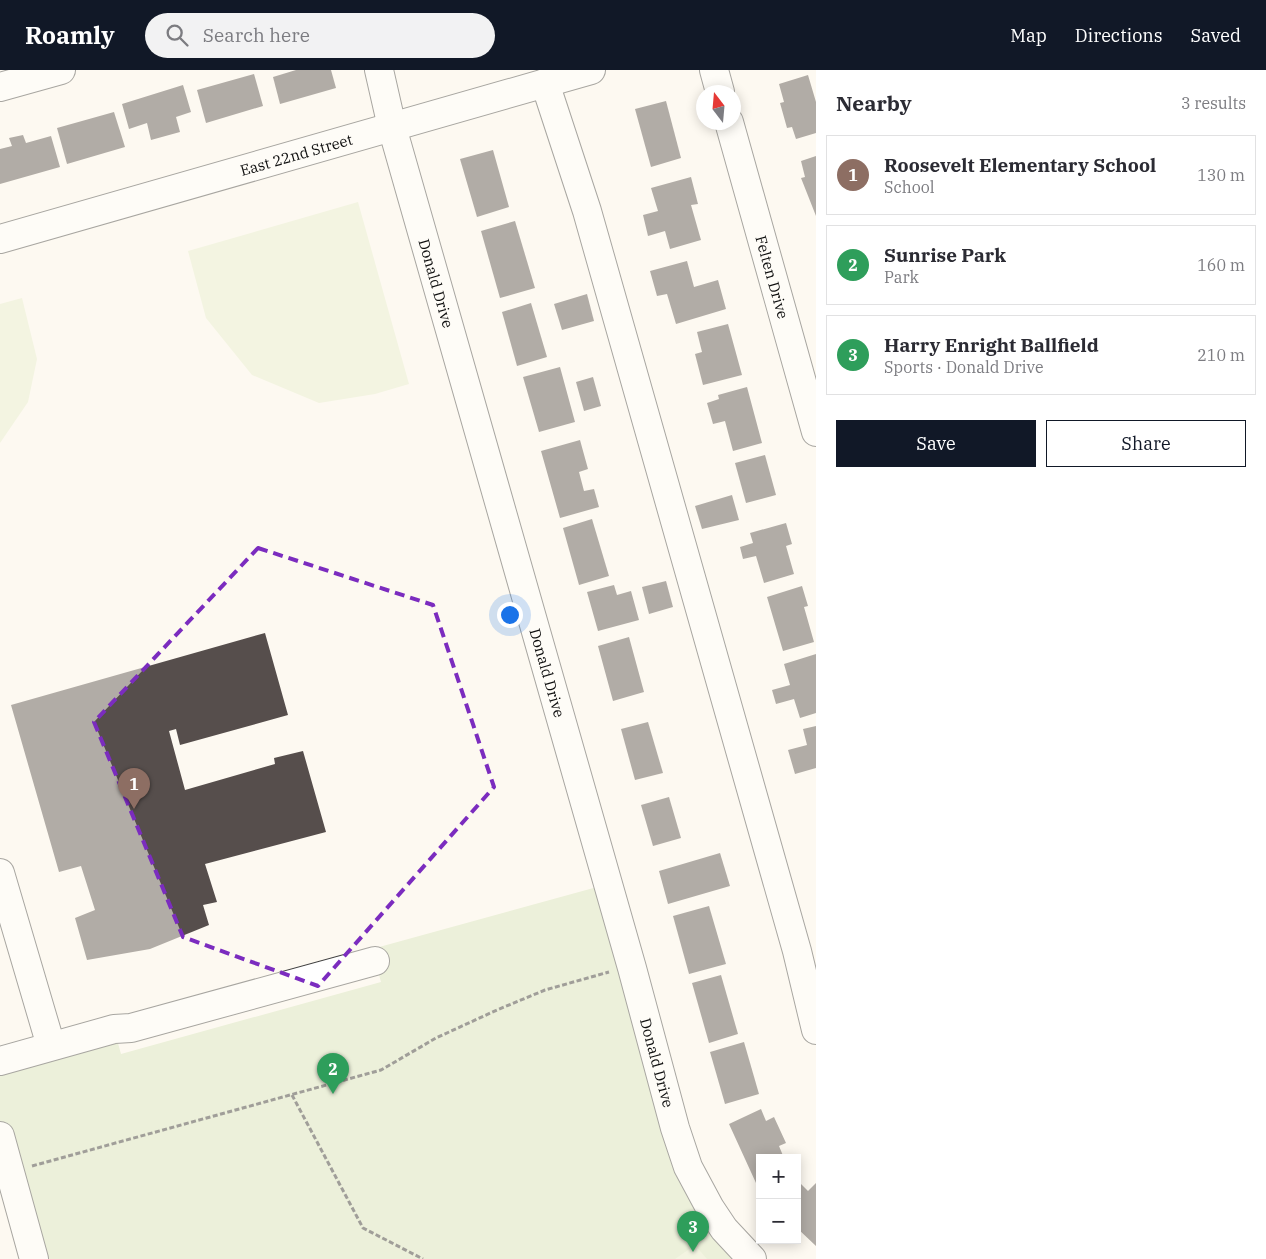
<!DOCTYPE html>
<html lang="en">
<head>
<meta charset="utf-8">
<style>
	body { margin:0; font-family:"IBM Plex Serif",serif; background:#f2f2f3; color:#2b2b33 }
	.controls { position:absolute; right:15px; bottom:15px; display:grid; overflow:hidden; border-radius:0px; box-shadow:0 2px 12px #0003 }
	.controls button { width:45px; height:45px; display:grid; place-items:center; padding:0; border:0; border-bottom:1px solid #e1e1e2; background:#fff; color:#2b2b33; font:25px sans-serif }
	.compass { position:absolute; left:696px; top:15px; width:45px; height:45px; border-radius:50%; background:#fff; box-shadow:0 2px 12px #0003; rotate:344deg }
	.you { position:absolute; left:509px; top:544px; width:18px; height:18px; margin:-12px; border:4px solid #fff; border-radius:50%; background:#1a73e8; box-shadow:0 0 0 8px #1a73e833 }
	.badge { display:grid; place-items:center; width:32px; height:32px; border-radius:50%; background:#111827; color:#fff; font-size:16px; font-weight:700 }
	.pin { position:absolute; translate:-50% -41px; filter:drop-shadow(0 1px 2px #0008) }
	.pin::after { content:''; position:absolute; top:26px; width:18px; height:15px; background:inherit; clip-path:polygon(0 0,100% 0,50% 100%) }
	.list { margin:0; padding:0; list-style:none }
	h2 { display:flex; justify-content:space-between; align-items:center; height:65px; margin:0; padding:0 20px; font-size:21px }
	h2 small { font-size:16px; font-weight:400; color:#7c7c81 }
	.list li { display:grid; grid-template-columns:32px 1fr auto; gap:15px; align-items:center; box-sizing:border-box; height:80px; margin:0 10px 10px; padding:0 10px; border:1px solid #e1e1e2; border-radius:0px }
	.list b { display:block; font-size:19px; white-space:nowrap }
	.list p { margin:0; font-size:16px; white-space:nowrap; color:#7c7c81 }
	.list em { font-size:16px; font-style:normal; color:#7c7c81 }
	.actions { display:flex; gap:10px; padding:15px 20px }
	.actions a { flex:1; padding:11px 0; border:1px solid #111827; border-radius:0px; text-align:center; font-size:18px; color:#111827 }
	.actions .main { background:#111827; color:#fff }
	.icon { flex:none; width:28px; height:28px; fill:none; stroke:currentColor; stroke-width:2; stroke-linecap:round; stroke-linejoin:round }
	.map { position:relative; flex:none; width:816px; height:1189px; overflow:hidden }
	header { display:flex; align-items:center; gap:30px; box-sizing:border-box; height:70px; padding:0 25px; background:#111827; color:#fff }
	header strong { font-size:24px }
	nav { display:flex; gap:28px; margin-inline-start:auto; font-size:18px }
	.search { width:350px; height:45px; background:#f2f2f3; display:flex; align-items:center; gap:12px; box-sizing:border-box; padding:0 18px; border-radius:28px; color:#7c7c81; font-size:19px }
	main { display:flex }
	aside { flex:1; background:#fff }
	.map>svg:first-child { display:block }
	.green { fill:#d7e4be }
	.pitch { fill:#e6edcf }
	.building { fill:#564e4c }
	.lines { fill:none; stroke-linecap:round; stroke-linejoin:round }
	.minor-casing { stroke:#414141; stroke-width:30 }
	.path { stroke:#303030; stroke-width:3; stroke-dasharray:5 2.5; stroke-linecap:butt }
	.minor { stroke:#fff; stroke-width:28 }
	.marked { fill:none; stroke:#7b2cbf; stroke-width:4; stroke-dasharray:10 6; stroke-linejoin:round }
	.labels { text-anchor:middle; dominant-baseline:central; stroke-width:5; stroke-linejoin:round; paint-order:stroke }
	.street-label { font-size:15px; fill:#0e0e0e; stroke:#fff }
</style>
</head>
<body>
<header>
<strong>Roamly</strong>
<div class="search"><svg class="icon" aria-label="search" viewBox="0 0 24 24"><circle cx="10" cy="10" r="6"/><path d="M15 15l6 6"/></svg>Search here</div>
<nav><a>Map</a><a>Directions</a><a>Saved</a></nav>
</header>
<main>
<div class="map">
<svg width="816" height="1189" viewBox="0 0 816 1189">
	<rect width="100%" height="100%" fill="#fdf9f1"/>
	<polygon class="green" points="608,814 675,1058 752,1189 34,1189 0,1066 0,991 114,959 121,984 381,912 372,879"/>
	<g class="pitch">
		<polygon points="358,132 409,314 375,324 319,333 252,305 206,248 188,181"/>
		<polygon points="22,228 37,289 28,332 0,373 0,234"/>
		<polygon points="695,1175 707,1189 675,1189"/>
	</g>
	<g class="building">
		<polygon points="296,0 331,0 336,18 280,34 273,7"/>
		<polygon points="254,4 263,36 206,53 197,20"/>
		<polygon points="808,5 816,32 816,63 796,69 792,57 787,58 780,33 784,32 779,14"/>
		<polygon points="183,15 191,42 176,47 180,62 151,70 147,53 129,59 122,34"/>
		<polygon points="666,31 681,88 651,97 635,39"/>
		<polygon points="114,42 125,77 67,94 57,58"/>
		<polygon points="23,65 26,73 51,66 60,97 0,114 0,79 12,76 9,68"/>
		<polygon points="493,80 509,137 477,147 460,89"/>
		<polygon points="816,86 816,146 801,108 805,107 801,91"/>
		<polygon points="691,107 698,134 691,135 701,170 670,179 665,161 648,166 643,145 658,141 651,118"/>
		<polygon points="515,151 535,218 500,228 481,161"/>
		<polygon points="687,191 694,217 718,210 726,239 676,254 667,224 657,226 650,201"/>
		<polygon points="587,224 594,251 562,260 554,234"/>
		<polygon points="531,233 547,287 517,296 502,242"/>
		<polygon points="728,254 742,305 703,315 695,284 702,282 697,262"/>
		<polygon points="560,297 575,352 539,362 523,307"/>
		<polygon points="593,307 601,336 584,341 576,312"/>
		<polygon points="747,317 762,373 733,381 725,351 713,354 707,333 719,329 718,325"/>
		<polygon points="580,370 588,399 579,402 584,421 594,419 599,437 560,448 541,381"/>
		<polygon points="765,385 776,425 746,433 735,393"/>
		<polygon points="732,425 739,450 702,459 695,436"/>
		<polygon points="592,449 609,506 579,515 563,458"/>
		<polygon points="786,453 792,474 786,476 794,504 764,513 756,486 743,489 740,477 753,473 750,463"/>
		<polygon points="666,511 673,537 649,544 642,517"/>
		<polygon points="614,515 617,525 631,521 639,550 598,561 587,522"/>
		<polygon points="802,516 808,536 804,537 814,572 783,581 767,527"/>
		<polygon points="265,563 288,645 180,675 176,659 169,661 185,720 275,694 274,688 303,681 326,762 205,794 217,832 203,835 209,855 150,879 87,890 75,848 95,840 81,796 59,802 11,635"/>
		<polygon points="629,567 644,622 613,631 598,576"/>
		<polygon points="816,584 816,643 800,648 794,629 776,634 772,620 790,615 784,594"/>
		<polygon points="648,652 663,703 635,710 621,659"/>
		<polygon points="816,656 816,698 795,704 788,680 807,675 803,659"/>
		<polygon points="669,727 681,768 653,776 641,735"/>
		<polygon points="720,783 730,816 668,834 659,801"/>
		<polygon points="709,836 726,894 689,904 673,846"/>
		<polygon points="721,905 738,964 709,973 692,913"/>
		<polygon points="744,972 759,1024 725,1034 710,982"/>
		<polygon points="761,1039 766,1051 774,1047 786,1073 779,1076 784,1088 760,1088 760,1112 756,1113 729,1054"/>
		<polygon points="800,1113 808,1121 816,1113 816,1176 797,1158 797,1115"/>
	</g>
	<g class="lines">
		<defs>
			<g id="minor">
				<path id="s1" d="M379,0L392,57L632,898L675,1058L688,1097L710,1138L724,1159L752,1189"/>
				<polyline points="714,0 720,22"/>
				<polyline points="545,13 587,141 797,881 816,960"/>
				<polyline points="0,17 61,0"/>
				<path id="s2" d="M729,52L816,362"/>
				<path id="s3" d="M0,169L591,0"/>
				<polyline points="0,803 51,976"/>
				<polyline points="0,991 114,959 131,958 375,891"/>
				<polyline points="0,1066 34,1189"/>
			</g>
		</defs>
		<use href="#minor" class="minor-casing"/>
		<g class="path">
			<polyline points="292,1025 363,1158 423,1189"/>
			<polyline points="32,1096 381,1000 436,968 497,940 545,920 609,902"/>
		</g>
		<use href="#minor" class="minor"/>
	</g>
	<path d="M0 0H816V1189H0ZM258,478L433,535L494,717L318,916L183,867L94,652Z" fill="#fdf9f1" fill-opacity=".55" fill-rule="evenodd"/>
	<path class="marked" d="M258,478L433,535L494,717L318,916L183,867L94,652Z"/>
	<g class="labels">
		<g class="street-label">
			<text stroke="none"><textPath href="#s3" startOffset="308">East 22nd Street</textPath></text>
			<text stroke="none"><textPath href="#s2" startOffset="161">Felten Drive</textPath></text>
			<text stroke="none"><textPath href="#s1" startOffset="221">Donald Drive</textPath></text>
			<text stroke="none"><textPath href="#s1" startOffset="626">Donald Drive</textPath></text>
			<text stroke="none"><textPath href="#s1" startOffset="1031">Donald Drive</textPath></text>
		</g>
	</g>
</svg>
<div class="controls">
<button>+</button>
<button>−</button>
</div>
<svg class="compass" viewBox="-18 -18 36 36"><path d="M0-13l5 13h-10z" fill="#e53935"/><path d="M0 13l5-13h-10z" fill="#7c7c81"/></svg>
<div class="you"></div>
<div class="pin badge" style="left:134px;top:739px;background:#8d6e63">1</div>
<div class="pin badge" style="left:333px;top:1024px;background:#2e9e5b">2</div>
<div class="pin badge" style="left:693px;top:1182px;background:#2e9e5b">3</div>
</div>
<aside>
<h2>Nearby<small>3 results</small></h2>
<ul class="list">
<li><span class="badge" style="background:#8d6e63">1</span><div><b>Roosevelt Elementary School</b><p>School</p></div><em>130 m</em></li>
<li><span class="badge" style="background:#2e9e5b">2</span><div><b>Sunrise Park</b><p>Park</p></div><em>160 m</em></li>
<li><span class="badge" style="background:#2e9e5b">3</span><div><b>Harry Enright Ballfield</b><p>Sports · Donald Drive</p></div><em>210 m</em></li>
</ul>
<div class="actions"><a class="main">Save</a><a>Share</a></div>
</aside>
</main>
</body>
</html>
